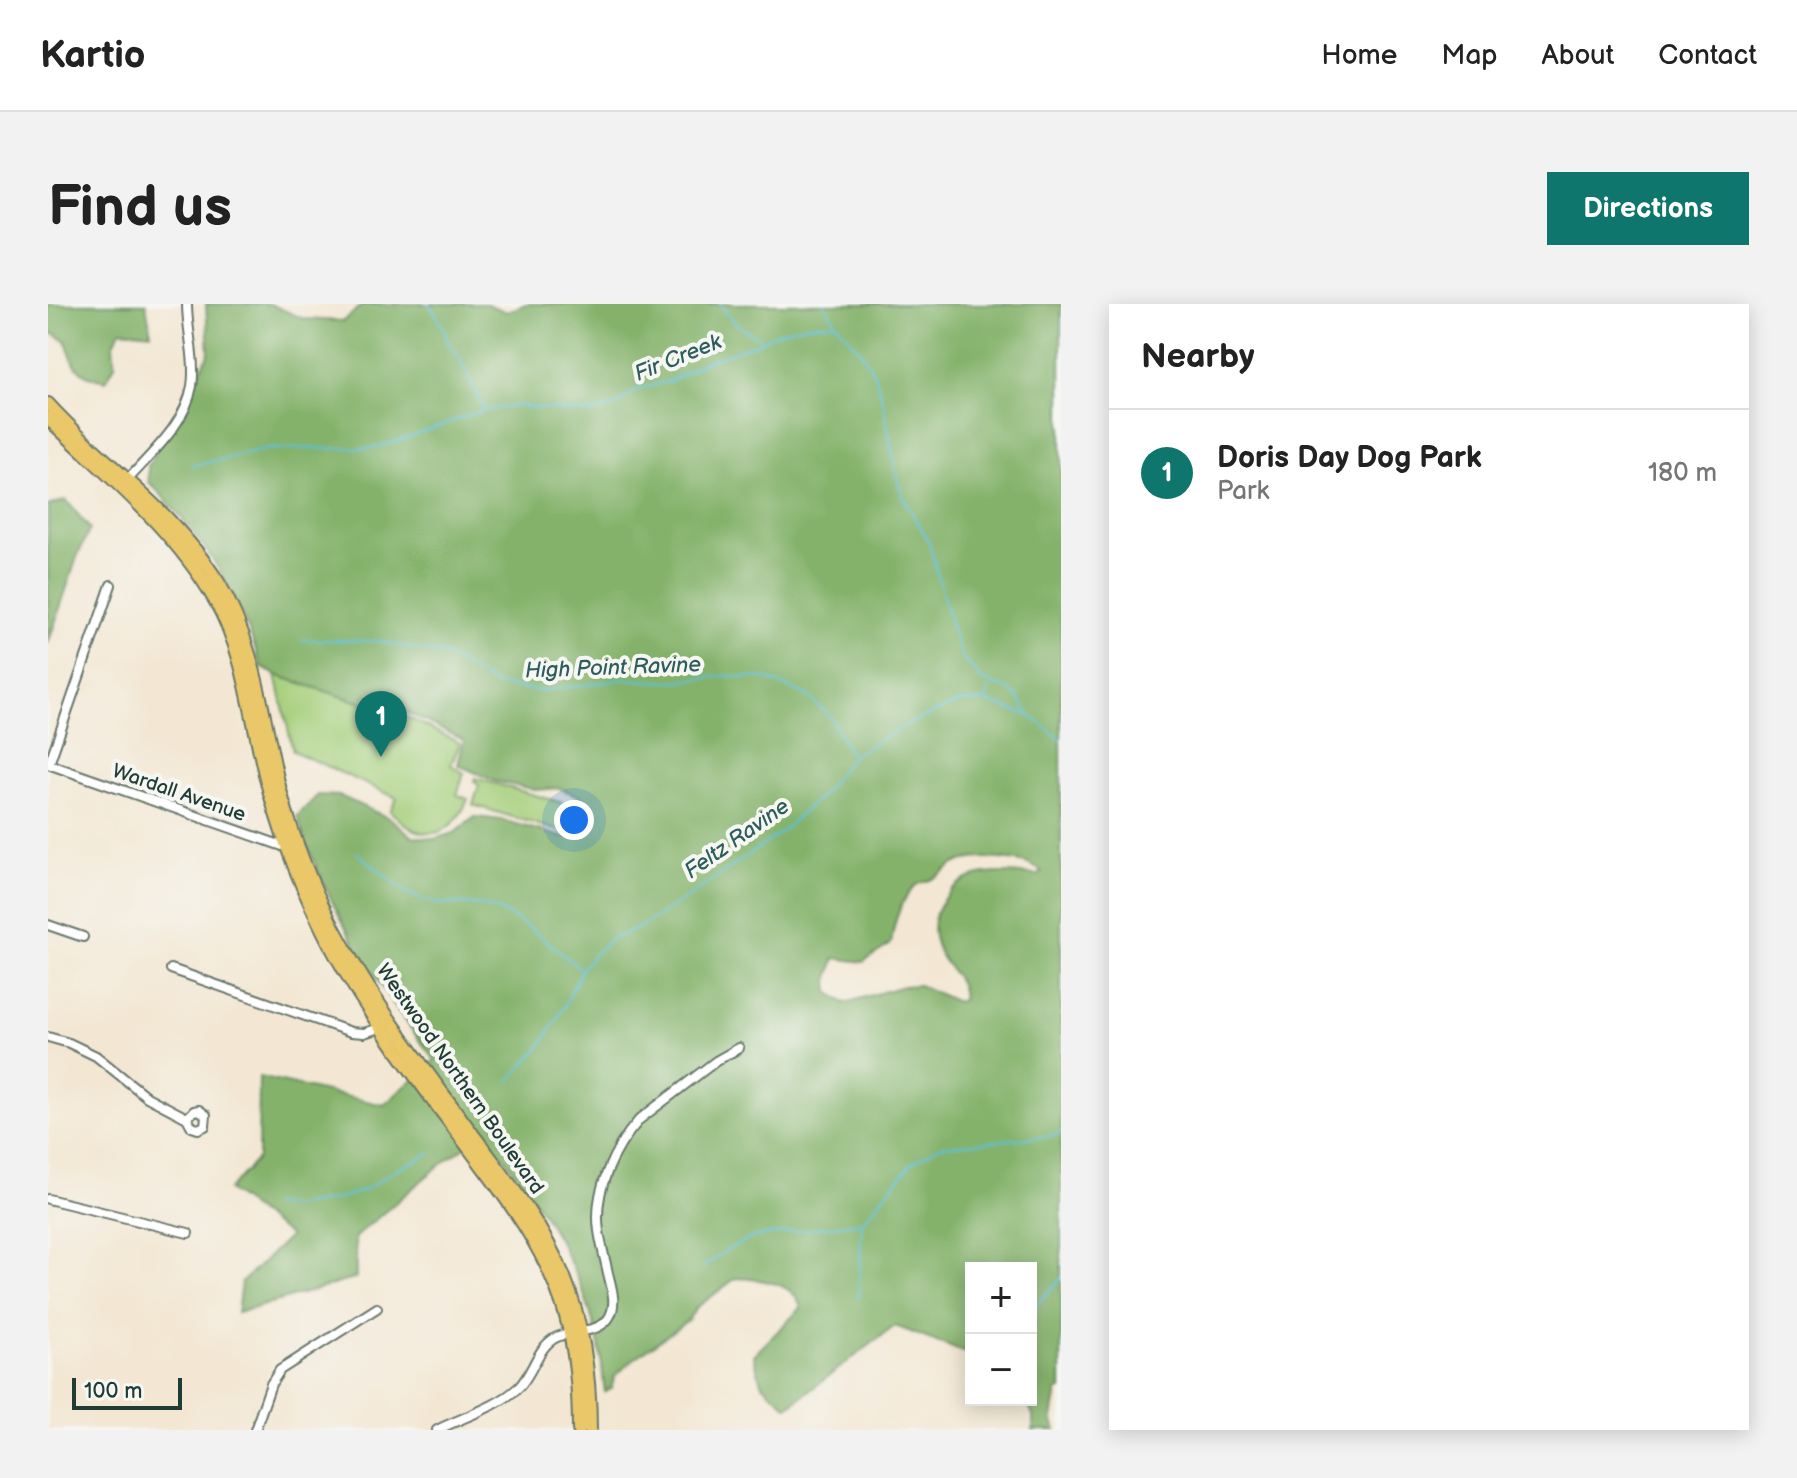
<!DOCTYPE html>
<html lang="en">
<head>
<meta charset="utf-8">
<style>
	body { margin:0; font-family:"Balsamiq Sans",sans-serif; background:#f2f2f2; color:#222 }
	.controls { position:absolute; right:24px; bottom:24px; display:grid; overflow:hidden; border-radius:0px; box-shadow:0 4px 20px #0003 }
	.controls button { width:72px; height:72px; display:grid; place-items:center; padding:0; border:0; border-bottom:2px solid #e0e0e0; background:#fff; color:#222; font:40px sans-serif }
	.scale { position:absolute; left:24px; bottom:20px; width:110px; box-sizing:border-box; padding-left:8px; border:4px solid #1f3d34; border-top:0; font-size:22px; line-height:28px; white-space:nowrap; color:#1f3d34; -webkit-text-stroke:6px #f6f6f2; paint-order:stroke }
	.you { position:absolute; left:526px; top:516px; width:28px; height:28px; margin:-20px; border:6px solid #fff; border-radius:50%; background:#1a73e8; box-shadow:0 0 0 12px #1a73e833 }
	.badge { display:grid; place-items:center; width:52px; height:52px; border-radius:50%; background:#0f766e; color:#fff; font-size:26px; font-weight:700 }
	.pin { position:absolute; translate:-50% -66px; filter:drop-shadow(0 2px 4px #0008) }
	.pin::after { content:''; position:absolute; top:42px; width:28px; height:24px; background:inherit; clip-path:polygon(0 0,100% 0,50% 100%) }
	.list { margin:0; padding:0; list-style:none }
	h2 { display:flex; justify-content:space-between; align-items:center; height:104px; margin:0; padding:0 32px; font-size:34px }
	h2 small { font-size:26px; font-weight:400; color:#767676 }
	.list li { display:grid; grid-template-columns:52px 1fr auto; gap:24px; align-items:center; box-sizing:border-box; height:128px; padding:0 32px; border-top:2px solid #e0e0e0 }
	.list b { display:block; font-size:30px; white-space:nowrap }
	.list p { margin:0; font-size:26px; white-space:nowrap; color:#767676 }
	.list em { font-size:26px; font-style:normal; color:#767676 }
	.map { position:relative; flex:none; width:1013px; height:1126px; overflow:hidden; border-radius:0px }
	header { display:flex; align-items:center; gap:48px; box-sizing:border-box; height:112px; padding:0 40px; background:#fff; border-bottom:2px solid #e0e0e0 }
	header strong { font-size:38px }
	nav { display:flex; gap:44px; margin-inline-start:auto; font-size:28px }
	.intro { display:flex; align-items:center; justify-content:space-between; box-sizing:border-box; height:192px; padding:0 48px }
	h1 { margin:0; font-size:56px }
	.button { padding:20px 36px; border-radius:0px; background:#0f766e; color:#fff; font-size:28px; font-weight:700 }
	main { display:flex; gap:48px; padding:0 48px }
	aside { flex:1; background:#fff; border-radius:0px; box-shadow:0 4px 20px #0003 }
	.map>svg:first-child { display:block }
	.green { fill:#a5cf7a; stroke:#628657; stroke-width:2 }
	.forest { fill:#84b26a; stroke:#52784f; stroke-width:2; fill-rule:evenodd }
	.lines { fill:none; stroke-linecap:round; stroke-linejoin:round }
	.stream { stroke:#59c1d6; stroke-width:2 }
	.minor-casing { stroke:#69786c; stroke-width:12 }
	.primary-casing { stroke:#69786c; stroke-width:16 }
	.minor { stroke:#fff; stroke-width:8 }
	.primary { stroke:#eac769; stroke-width:12 }
	.labels { text-anchor:middle; dominant-baseline:central; stroke-width:8; stroke-linejoin:round; paint-order:stroke }
	.street-label { font-size:20px; fill:#1f3d34; stroke:#f6f6f2 }
	.water-label { font-size:22px; font-style:italic; fill:#2e5e5c; stroke:#f6f6f2 }
</style>
</head>
<body>
<header>
<strong>Kartio</strong>
<nav><a>Home</a><a>Map</a><a>About</a><a>Contact</a></nav>
</header>
<div class="intro"><h1>Find us</h1><a class="button">Directions</a></div>
<main>
<div class="map">
<svg width="1013" height="1126" viewBox="0 0 1013 1126">
	<rect width="100%" height="100%" fill="#f6f6f2"/>
	<filter id="ink" filterUnits="userSpaceOnUse"><feTurbulence type="fractalNoise" baseFrequency=".0125" numOctaves="2"/><feDisplacementMap in="SourceGraphic" scale="16" xChannelSelector="R" yChannelSelector="G"/><feConvolveMatrix kernelMatrix="1 2 1 2 8 2 1 2 1" color-interpolation-filters="sRGB"/></filter>
	<filter id="wash" filterUnits="userSpaceOnUse"><feTurbulence type="fractalNoise" baseFrequency=".006" numOctaves="4" result="noise"/><feDisplacementMap in="SourceGraphic" scale="32" xChannelSelector="R" yChannelSelector="G"/><feGaussianBlur stdDeviation="1.8" result="paint"/><feColorMatrix in="noise" values="0 0 0 0 0 0 0 0 0 0 0 0 0 0 0 0 0 1.4 0 .05"/><feComposite in="paint" operator="in"/></filter>
	<g filter="url(#wash)">
		<rect width="100%" height="100%" fill="#f3e7d3"/>
		<g class="green">
			<path d="M228,371L363,415L412,439L403,461L416,469L409,491L420,495C410,519 392,539 363,524C356,520 348,512 342,507L349,494L245,447Z"/>
			<polygon points="427,474 525,502 515,528 425,501 431,481 426,477"/>
		</g>
		<g class="forest">
			<path d="M0,0H98L103,29L72,26L65,42L67,61L58,77C31,73 25,62 18,37L0,27Z"/>
			<path d="M158,0H222L256,15L295,17L316,0H439L459,8L478,0H1013V1086H1009L1004,1114L1008,1126H985V1111L978,1096H983V964H923V1051L847,1022L740,1103L713,1079L706,1051L753,1004C747,978 712,975 688,974L648,1004L640,1016L587,1054L567,1072L563,1084L557,1088C554,1070 554,1051 549,1033C531,955 486,892 437,829L392,861L307,933L308,974L189,1009L193,979L242,932L180,886L210,854L211,773L336,801L387,756C328,681 279,603 249,512L270,491L292,492L343,515L364,532L386,535L406,529L427,513L454,516L518,534L534,515L533,493L511,484L489,486L447,477L410,461L416,436L350,404L333,405L228,371L213,363C191,287 156,234 101,178L100,162L111,142L127,121L161,48ZM935,554C953,555 980,555 994,568L991,571C951,569 915,561 892,601C883,616 883,631 891,648C898,663 918,678 914,696L909,698L871,681L855,682L797,699L781,688L780,677L787,654L815,658L843,640C846,619 851,598 867,582C871,578 878,578 884,575C908,560 904,556 935,554Z"/>
			<polygon points="18,196 42,225 29,253 0,340 0,202"/>
		</g>
		<g class="lines">
			<g class="stream">
				<polyline points="381,0 396,24 399,37 410,51 435,104"/>
				<polyline points="672,0 689,21 713,35"/>
				<polyline points="776,0 788,19"/>
				<polyline points="144,162 220,145 320,144 343,139 436,106 469,102 541,109 568,102 588,86 622,77 657,58 710,39 730,28 758,21 788,19 811,45 827,71 836,102 848,171 856,195 881,238 904,326 914,353 934,376 960,385 969,392 982,412 1013,435"/>
				<polyline points="254,336 328,337 398,351 448,381 494,387 578,375 616,378 677,372 716,374 759,391 783,414 803,451"/>
				<polyline points="938,395 942,382"/>
				<path d="M309,549C333,566 356,594 386,599C406,602 424,597 446,605C479,616 505,644 532,664"/>
				<polyline points="461,777 492,743 515,705 534,665 545,651 563,635 589,625 639,594 732,529 776,489 804,452 860,420 912,398 936,397 981,411"/>
				<polyline points="223,901 245,903 290,895 319,885 349,865 383,849"/>
				<polyline points="814,918 864,859 892,842 1003,832 1013,828"/>
				<polyline points="655,963 679,946 705,933 813,918"/>
				<polyline points="810,994 814,919"/>
				<polyline points="983,1007 1013,974"/>
			</g>
		</g>
	</g>
	<g filter="url(#ink)">
		<g class="lines">
			<defs>
				<g id="minor">
					<path d="M76,180C101,151 137,122 144,82C148,56 139,27 139,0"/>
					<polyline points="0,460 243,545"/>
					<polyline points="1,460 63,281"/>
					<polyline points="0,621 35,633"/>
					<polyline points="123,665 303,728 316,729 335,723"/>
					<polyline points="0,733 21,739 48,752 99,793 139,814 144,823 150,825 157,822 158,811 151,806 146,807 139,814"/>
					<polyline points="0,895 140,929"/>
					<polyline points="207,1126 223,1080 232,1066 329,1004"/>
					<path d="M389,1126C415,1113 450,1103 471,1083C485,1069 489,1044 507,1034C523,1025 552,1031 562,1012C569,999 563,982 560,969C557,955 553,941 551,927C545,887 566,844 592,815L668,757L691,744"/>
				</g>
				<g id="primary">
					<path d="M0,100C56,162 124,205 170,278C206,337 214,408 229,474C238,513 252,551 268,588C308,677 368,753 425,831C459,876 494,920 516,973C536,1022 542,1073 542,1126"/>
					<path d="M0,114C59,171 126,224 167,296C197,348 203,413 217,470C230,522 248,571 271,618C309,698 365,769 418,840C458,893 500,947 518,1012C528,1049 531,1088 531,1126"/>
				</g>
			</defs>
			<use href="#minor" class="minor-casing"/>
			<use href="#primary" class="primary-casing"/>
			<use href="#minor" class="minor"/>
			<use href="#primary" class="primary"/>
		</g>
	</g>
	<g class="labels">
		<g class="street-label">
			<text transform="translate(131 489) rotate(19)">Wardall Avenue</text>
			<text transform="translate(412 775) rotate(55)">Westwood Northern Boulevard</text>
		</g>
		<g class="water-label">
			<text transform="translate(630 54) rotate(-22)">Fir Creek</text>
			<text transform="translate(565 364) rotate(-2)">High Point Ravine</text>
			<text transform="translate(689 535) rotate(-35)">Feltz Ravine</text>
		</g>
	</g>
</svg>
<div class="controls">
<button>+</button>
<button>−</button>
</div>
<div class="scale">100 m</div>
<div class="you"></div>
<div class="pin badge" style="left:333px;top:453px">1</div>
</div>
<aside>
<h2>Nearby<small></small></h2>
<ul class="list">
<li><span class="badge">1</span><div><b>Doris Day Dog Park</b><p>Park</p></div><em>180 m</em></li>
</ul>
</aside>
</main>
</body>
</html>
